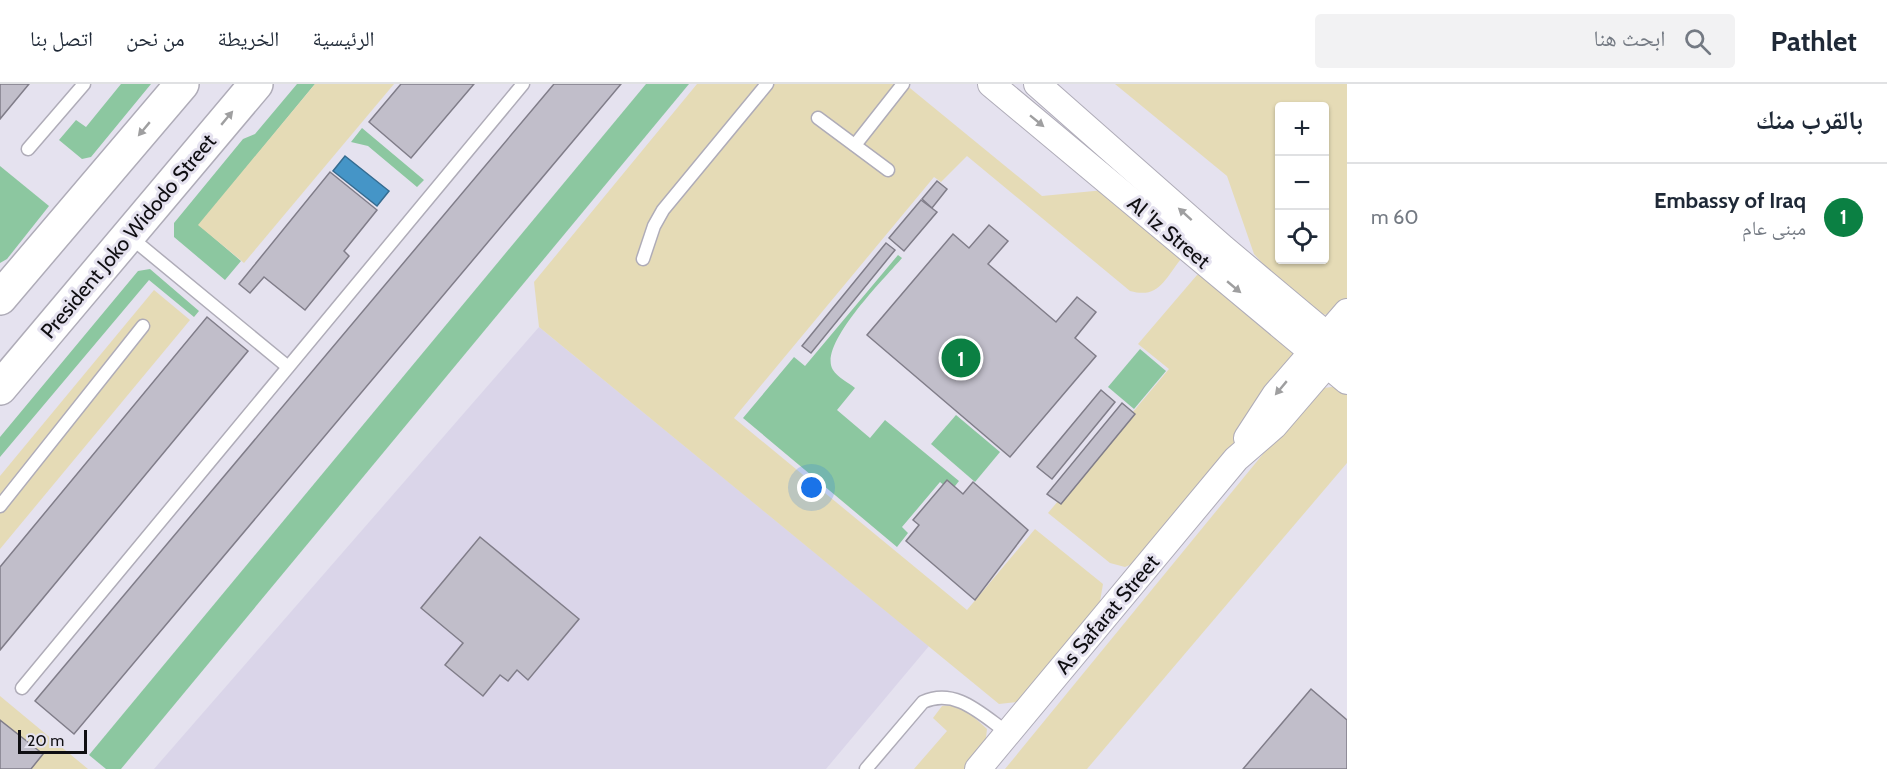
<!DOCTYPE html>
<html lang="ar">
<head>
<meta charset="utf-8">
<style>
	body { margin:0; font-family:Cabin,"Noto Naskh Arabic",sans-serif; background:#f2f2f3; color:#1f2937; direction:rtl }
	.controls { position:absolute; right:18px; top:18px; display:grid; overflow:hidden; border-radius:6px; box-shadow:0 2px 4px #0004 }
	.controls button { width:54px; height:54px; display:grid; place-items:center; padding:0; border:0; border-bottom:2px solid #e0e1e3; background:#fff; color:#1f2937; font:30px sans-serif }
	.scale { position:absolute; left:18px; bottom:15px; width:69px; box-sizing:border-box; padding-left:6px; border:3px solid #0f0e12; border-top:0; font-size:16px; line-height:21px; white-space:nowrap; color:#0f0e12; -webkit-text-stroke:4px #e5e2ef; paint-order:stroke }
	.you { position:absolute; left:812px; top:404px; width:21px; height:21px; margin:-15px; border:4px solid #fff; border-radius:50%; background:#1a73e8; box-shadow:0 0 0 9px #1a73e833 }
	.badge { display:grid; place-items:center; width:39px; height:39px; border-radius:50%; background:#0b8043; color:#fff; font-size:20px; font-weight:700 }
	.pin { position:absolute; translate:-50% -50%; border:3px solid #fff; box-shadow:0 2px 6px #0006 }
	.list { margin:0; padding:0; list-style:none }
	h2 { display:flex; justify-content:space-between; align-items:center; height:78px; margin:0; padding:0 24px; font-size:26px }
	h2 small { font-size:20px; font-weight:400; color:#747a83 }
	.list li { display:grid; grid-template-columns:39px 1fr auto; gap:18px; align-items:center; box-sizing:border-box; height:108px; padding:0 24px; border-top:2px solid #e0e1e3 }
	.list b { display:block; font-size:22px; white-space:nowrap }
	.list p { margin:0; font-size:20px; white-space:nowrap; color:#747a83 }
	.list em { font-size:20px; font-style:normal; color:#747a83 }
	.icon { flex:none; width:33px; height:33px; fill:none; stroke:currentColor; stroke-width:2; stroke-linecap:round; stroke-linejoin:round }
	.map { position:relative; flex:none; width:1347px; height:685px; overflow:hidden; direction:ltr }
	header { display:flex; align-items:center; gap:36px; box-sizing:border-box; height:84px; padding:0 30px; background:#fff; border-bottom:2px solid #e0e1e3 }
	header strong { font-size:28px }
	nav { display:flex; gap:33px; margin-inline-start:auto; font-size:21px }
	.search { width:420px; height:54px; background:#f2f2f3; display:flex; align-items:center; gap:15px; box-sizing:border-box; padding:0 21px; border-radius:6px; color:#747a83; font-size:22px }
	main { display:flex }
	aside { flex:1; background:#fff }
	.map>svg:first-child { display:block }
	.built { fill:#dad5e9 }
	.green { fill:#8cc7a0 }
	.sand { fill:#e5dbb6; fill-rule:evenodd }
	.water { fill:#4595c7; stroke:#356c91; stroke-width:1.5 }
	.building { fill:#c1beca; stroke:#807d89; stroke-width:1.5 }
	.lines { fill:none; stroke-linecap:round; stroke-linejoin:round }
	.lane-casing { stroke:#afacb8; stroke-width:15 }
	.street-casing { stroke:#afacb8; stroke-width:28 }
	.secondary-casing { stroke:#afacb8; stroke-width:36 }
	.lane { stroke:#fff; stroke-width:12 }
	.street { stroke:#fff; stroke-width:26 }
	.secondary { stroke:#fff; stroke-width:33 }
	.oneway { fill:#9f9fa0 }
	.labels { text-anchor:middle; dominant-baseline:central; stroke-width:6; stroke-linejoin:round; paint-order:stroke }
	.street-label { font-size:21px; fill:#0f0e12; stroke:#e5e2ef }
</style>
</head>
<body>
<header>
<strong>Pathlet</strong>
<div class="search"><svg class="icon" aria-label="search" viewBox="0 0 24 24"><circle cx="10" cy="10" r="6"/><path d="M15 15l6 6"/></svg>ابحث هنا</div>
<nav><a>الرئيسية</a><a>الخريطة</a><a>من نحن</a><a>اتصل بنا</a></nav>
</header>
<main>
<aside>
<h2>بالقرب منك<small></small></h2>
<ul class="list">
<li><span class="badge">1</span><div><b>Embassy of Iraq</b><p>مبنى عام</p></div><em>60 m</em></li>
</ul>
</aside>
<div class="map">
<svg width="1347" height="685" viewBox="0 0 1347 685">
	<rect width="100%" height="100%" fill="#e5e2ef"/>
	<polygon class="built" points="539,243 929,562 826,685 154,685"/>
	<g class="green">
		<polygon points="121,0 151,0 91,73 82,75 59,56 76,36 86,43"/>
		<polygon points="297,0 315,0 199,141 241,177 225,196 174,153 174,139 243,55 255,50"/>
		<polygon points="646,0 689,0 121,685 106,685 89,671"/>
		<polygon points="362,44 424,96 417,103 368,62 351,58"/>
		<polygon points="0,82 49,122 7,175 0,179"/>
		<path d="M898,171L902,174C886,193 817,261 833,286C837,293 849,299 855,304L837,326L870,354L885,336L959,397L951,407L940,398L902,443L908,449L897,463L743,334L794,273L805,282Z"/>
		<polygon points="150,185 199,227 194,233 149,196 0,373 0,353 138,187"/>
		<polygon points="1140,265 1166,287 1134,325 1108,303"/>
		<polygon points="956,331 1000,368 975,398 931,360"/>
	</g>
	<g class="sand">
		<polygon points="315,0 394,0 244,179 198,141"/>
		<path d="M697,0H905L1042,112L1115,105L1181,175C1164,196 1159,215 1130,207L967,72L941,98L934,93L734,334L967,526L1035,445L1103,500L1099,523L1017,618L999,620L539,243L534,198Z"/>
		<path d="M1115,0H1347V227L1332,231L1316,230L1286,205L1254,170L1227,92ZM1280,22H1324V176H1280Z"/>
		<polygon points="1218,189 1292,249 1301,279 1141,476 1125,483 1110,479 1048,429 1169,285 1138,260 1197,191"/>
		<polygon points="154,206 190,236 0,465 0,392"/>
		<polygon points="1339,302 1347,303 1347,379 1087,685 1005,685 1308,315 1324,304"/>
		<polygon points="0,612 88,685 0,685"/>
		<polygon points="953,621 965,625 987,645 985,662 966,685 914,685 947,647 933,634 942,622"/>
	</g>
	<polygon class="water" points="345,72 389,107 377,122 333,87"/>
	<g class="building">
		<polygon points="0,0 29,0 0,35"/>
		<polygon points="401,0 474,0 411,74 369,38"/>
		<polygon points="554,0 621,0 74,650 35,617"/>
		<polygon points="330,88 377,126 344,167 349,172 305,226 264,193 250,209 239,200"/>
		<polygon points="937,97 947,105 932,124 922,115"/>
		<polygon points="921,116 937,128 904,167 889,154"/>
		<polygon points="989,141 1008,157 988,180 1056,238 1077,213 1096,228 1075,254 1096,272 1010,373 867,251 953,150 969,164"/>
		<polygon points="886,159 895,166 811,269 802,262"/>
		<polygon points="207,233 248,267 0,566 0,483"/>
		<polygon points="1101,306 1115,318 1052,395 1037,383"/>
		<polygon points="1122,319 1135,330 1061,420 1047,410"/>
		<polygon points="947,396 963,410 973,398 1028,446 975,516 906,457 919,441 913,436"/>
		<polygon points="480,453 579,535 528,596 517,586 508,597 500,591 483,612 445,581 463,559 421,524"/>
		<polygon points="1311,605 1347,636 1347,685 1243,685"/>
		<polygon points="0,636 43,670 31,685 0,685"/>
	</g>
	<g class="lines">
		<defs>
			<g id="lane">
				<polyline points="818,34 888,86"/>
				<polyline points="855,61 903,0"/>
				<polyline points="28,65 84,0"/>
				<polyline points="129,152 288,283"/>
				<polyline points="643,175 654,142 663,126 767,0"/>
				<polyline points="0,422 143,242"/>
				<polyline points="22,604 523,0"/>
				<path d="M866,685L923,618C956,603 982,631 1008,649"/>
			</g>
			<g id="street">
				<polyline points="991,0 1347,297"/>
				<polyline points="1037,0 1223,164 1347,268"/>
				<polyline points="1247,354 1275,311 1347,228"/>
				<polyline points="978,685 1236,375 1274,342 1347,257"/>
			</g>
			<g id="secondary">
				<polyline points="0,214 182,0"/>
				<polyline points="0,304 256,0"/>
			</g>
		</defs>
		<use href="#lane" class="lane-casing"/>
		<use href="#street" class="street-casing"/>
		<use href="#secondary" class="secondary-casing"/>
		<use href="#lane" class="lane"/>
		<use href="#street" class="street"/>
		<use href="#secondary" class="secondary"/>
	</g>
	<defs><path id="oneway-solid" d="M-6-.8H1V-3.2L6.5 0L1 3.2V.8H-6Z" transform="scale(1.5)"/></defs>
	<g class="oneway">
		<use href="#oneway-solid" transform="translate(227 34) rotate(-50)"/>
		<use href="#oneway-solid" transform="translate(1037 37) rotate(39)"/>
		<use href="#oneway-solid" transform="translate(144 45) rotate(130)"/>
		<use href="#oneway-solid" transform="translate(1185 130) rotate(-138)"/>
		<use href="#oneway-solid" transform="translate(1234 203) rotate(40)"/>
		<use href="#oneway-solid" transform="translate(1281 304) rotate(130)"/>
	</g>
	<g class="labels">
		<g class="street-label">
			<text transform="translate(1169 148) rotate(40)">Al 'Iz Street</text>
			<text transform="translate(128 152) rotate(-50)">President Joko Widodo Street</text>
			<text transform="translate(1107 530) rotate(-50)">As Safarat Street</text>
		</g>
	</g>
</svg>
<div class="controls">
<button>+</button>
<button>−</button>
<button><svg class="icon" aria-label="locate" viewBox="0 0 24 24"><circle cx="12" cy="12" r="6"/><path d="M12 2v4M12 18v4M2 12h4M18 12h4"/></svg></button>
</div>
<div class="scale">20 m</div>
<div class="you"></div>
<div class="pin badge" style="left:961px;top:274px">1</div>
</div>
</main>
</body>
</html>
